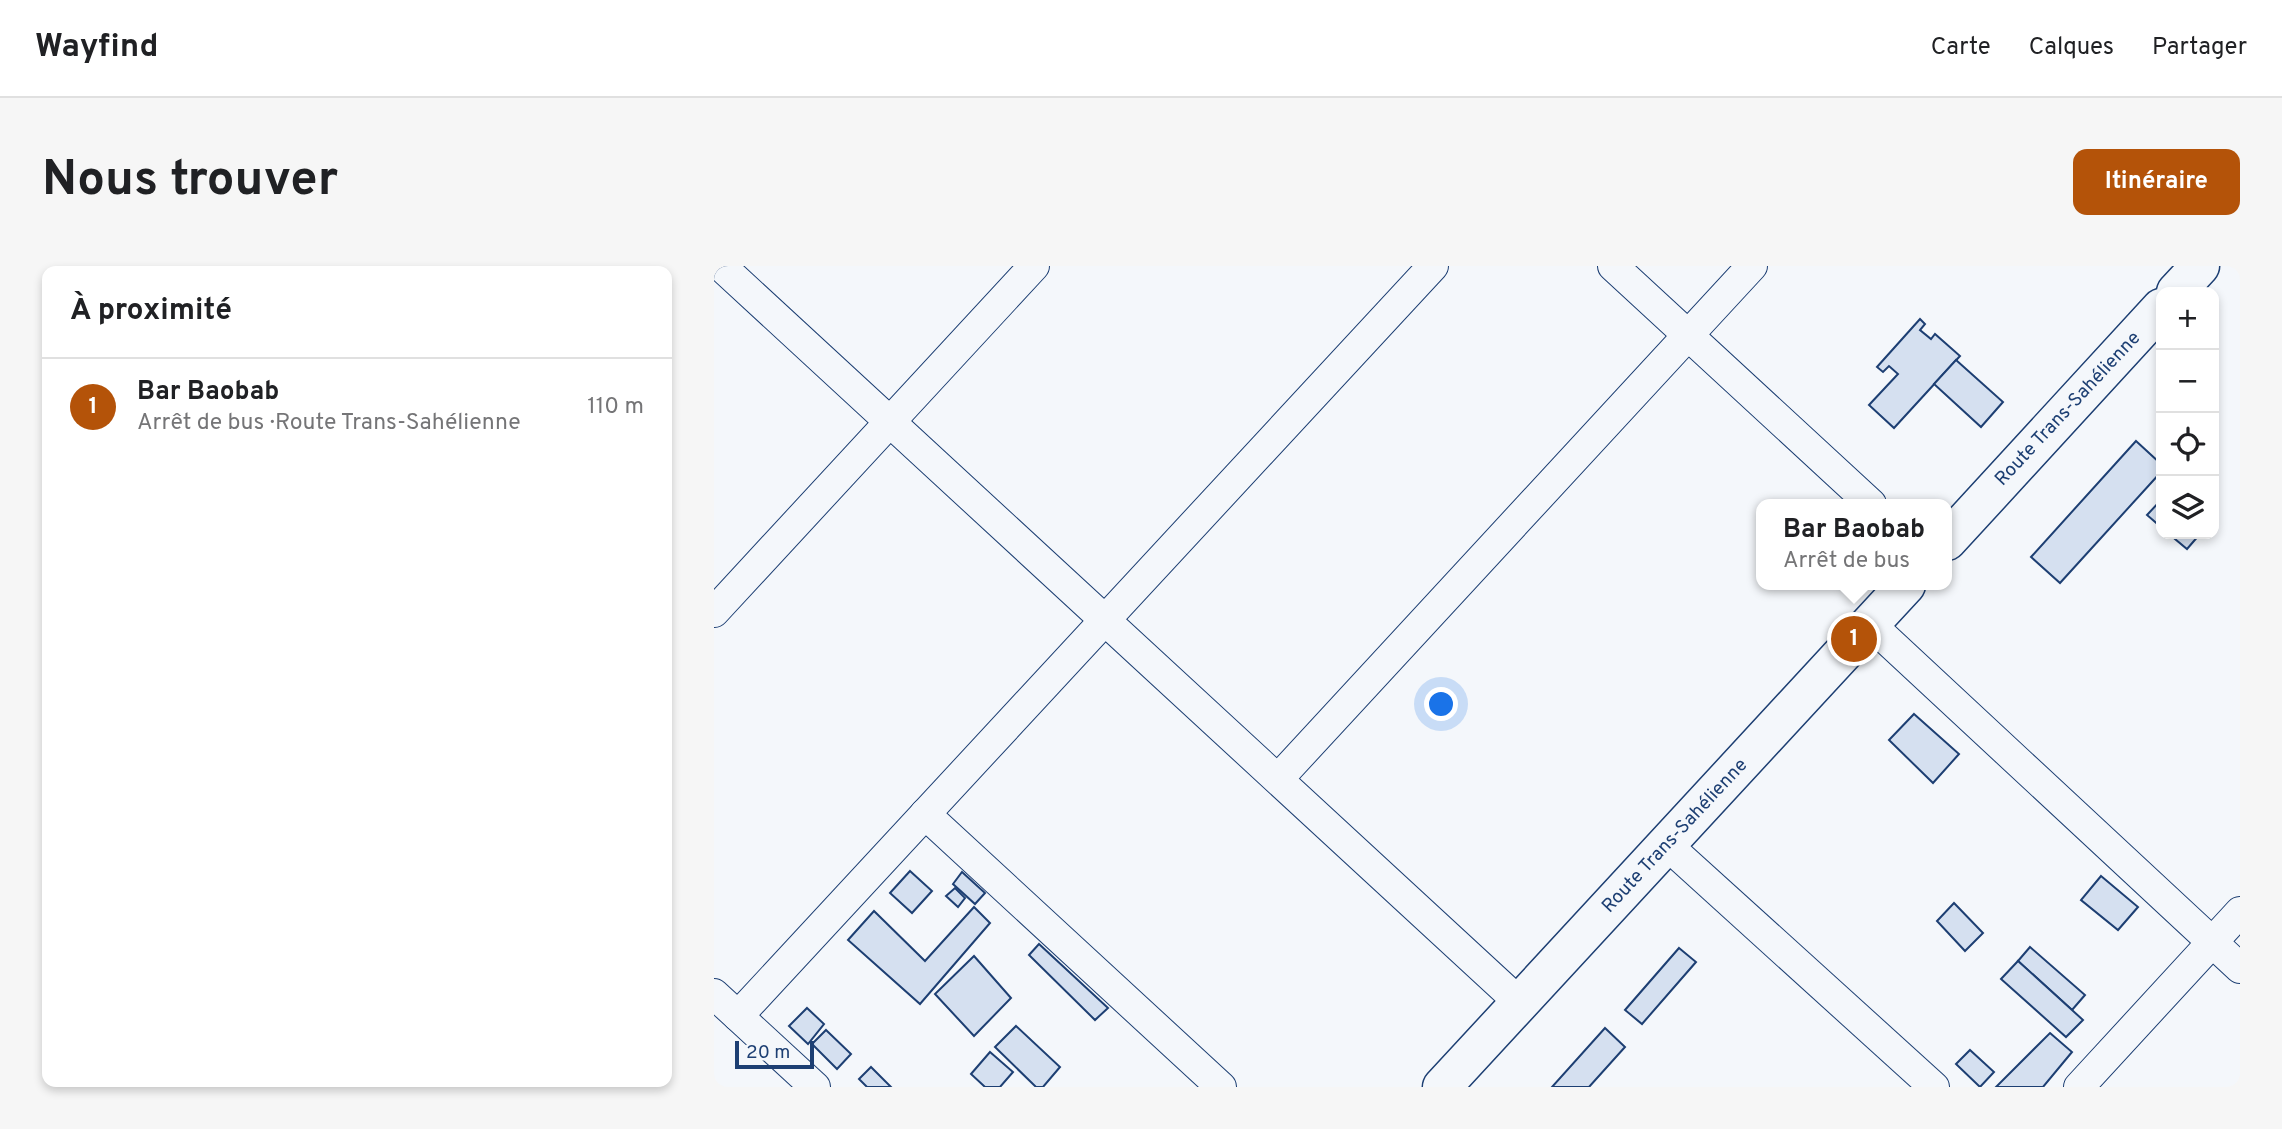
<!DOCTYPE html>
<html lang="fr">
<head>
<meta charset="utf-8">
<style>
	body { margin:0; font-family:Overpass,sans-serif; background:#f6f6f6; color:#202124 }
	.controls { position:absolute; right:21px; top:21px; display:grid; overflow:hidden; border-radius:14px; box-shadow:0 4px 10px #0003 }
	.controls button { width:63px; height:63px; display:grid; place-items:center; padding:0; border:0; border-bottom:2px solid #e0e0e0; background:#fff; color:#202124; font:35px sans-serif }
	.scale { position:absolute; left:21px; bottom:18px; width:79px; box-sizing:border-box; padding-left:7px; border:4px solid #1d3f73; border-top:0; font-size:19px; line-height:24px; white-space:nowrap; color:#1d3f73; -webkit-text-stroke:5px #f4f7fb; paint-order:stroke }
	.you { position:absolute; left:728px; top:439px; width:24px; height:24px; margin:-18px; border:5px solid #fff; border-radius:50%; background:#1a73e8; box-shadow:0 0 0 10px #1a73e833 }
	.badge { display:grid; place-items:center; width:46px; height:46px; border-radius:50%; background:#b45309; color:#fff; font-size:23px; font-weight:700 }
	.pin { position:absolute; translate:-50% -50%; border:4px solid #fff; box-shadow:0 2px 7px #0006 }
	.popup { position:absolute; left:1042px; top:233px; width:196px; height:91px; box-sizing:border-box; display:grid; place-content:center; border-radius:14px; background:#fff; filter:drop-shadow(0 2px 5px #0005); font-size:23px; white-space:nowrap; color:#757577 }
	.popup b { font-size:26px; color:#202124 }
	.popup::after { content:''; position:absolute; left:50%; top:100%; margin-left:-14px; border:14px solid transparent; border-top-color:#fff }
	.list { margin:0; padding:0; list-style:none }
	h2 { display:flex; justify-content:space-between; align-items:center; height:91px; margin:0; padding:0 28px; font-size:30px }
	h2 small { font-size:23px; font-weight:400; color:#757577 }
	.list li { display:grid; grid-template-columns:46px 1fr auto; gap:21px; align-items:center; box-sizing:border-box; height:98px; padding:0 28px; border-top:2px solid #e0e0e0 }
	.list b { display:block; font-size:26px; white-space:nowrap }
	.list p { margin:0; font-size:23px; white-space:nowrap; color:#757577 }
	.list em { font-size:23px; font-style:normal; color:#757577 }
	.icon { flex:none; width:38px; height:38px; fill:none; stroke:currentColor; stroke-width:2; stroke-linecap:round; stroke-linejoin:round }
	.map { position:relative; flex:none; width:1526px; height:821px; overflow:hidden; border-radius:14px }
	header { display:flex; align-items:center; gap:42px; box-sizing:border-box; height:98px; padding:0 35px; background:#fff; border-bottom:2px solid #e0e0e0 }
	header strong { font-size:33px }
	nav { display:flex; gap:38px; margin-inline-start:auto; font-size:24px }
	.intro { display:flex; align-items:center; justify-content:space-between; box-sizing:border-box; height:168px; padding:0 42px }
	h1 { margin:0; font-size:49px }
	.button { padding:18px 32px; border-radius:14px; background:#b45309; color:#fff; font-size:24px; font-weight:700 }
	main { display:flex; gap:42px; padding:0 42px }
	aside { flex:1; background:#fff; border-radius:14px; box-shadow:0 4px 10px #0003 }
	.map>svg:first-child { display:block }
	.building { fill:#d5e0f0; stroke:#1d3f73; stroke-width:2 }
	.lines { fill:none; stroke-linecap:round; stroke-linejoin:round }
	.minor-casing { stroke:#1d3f73; stroke-width:32 }
	.highway-casing { stroke:#1d3f73; stroke-width:41 }
	.minor { stroke:#f4f7fb; stroke-width:30 }
	.highway { stroke:#f4f7fb; stroke-width:38 }
	.labels { text-anchor:middle; dominant-baseline:central; stroke-width:5; stroke-linejoin:round; paint-order:stroke }
	.street-label { font-size:19px; fill:#1d3f73; stroke:#f4f7fb }
</style>
</head>
<body>
<header>
<strong>Wayfind</strong>
<nav><a>Carte</a><a>Calques</a><a>Partager</a></nav>
</header>
<div class="intro"><h1>Nous trouver</h1><a class="button">Itinéraire</a></div>
<main>
<aside>
<h2>À proximité<small></small></h2>
<ul class="list">
<li><span class="badge">1</span><div><b>Bar Baobab</b><p>Arrêt de bus · Route Trans-Sahélienne</p></div><em>110 m</em></li>
</ul>
</aside>
<div class="map">
<svg width="1526" height="821" viewBox="0 0 1526 821">
	<rect width="100%" height="100%" fill="#f4f7fb"/>
	<g class="building">
		<polygon points="1206,53 1211,58 1206,64 1217,73 1221,68 1246,90 1180,162 1155,139 1184,108 1175,100 1169,106 1163,101"/>
		<polygon points="1242,94 1289,136 1267,161 1220,118"/>
		<polygon points="1422,175 1447,198 1447,206 1346,317 1317,291"/>
		<polygon points="1447,234 1447,261 1433,249"/>
		<polygon points="1455,268 1486,268 1473,283"/>
		<polygon points="1200,448 1245,488 1219,517 1175,474"/>
		<polygon points="196,605 218,625 198,647 176,627"/>
		<polygon points="248,606 271,627 261,638 239,618"/>
		<polygon points="1387,610 1424,641 1404,664 1367,634"/>
		<polygon points="241,622 251,632 244,641 232,630"/>
		<polygon points="1240,637 1269,667 1251,685 1223,655"/>
		<polygon points="260,641 276,657 206,738 134,674 160,645 211,695"/>
		<polygon points="325,678 394,742 381,754 315,689"/>
		<polygon points="1316,681 1371,729 1358,744 1304,695"/>
		<polygon points="965,682 982,696 928,758 911,744"/>
		<polygon points="260,690 297,732 260,770 221,728"/>
		<polygon points="1304,695 1369,754 1352,771 1287,713"/>
		<polygon points="93,742 110,758 94,778 75,760"/>
		<polygon points="302,760 346,801 329,821 322,821 281,781"/>
		<polygon points="891,762 911,781 875,821 838,821"/>
		<polygon points="112,764 137,788 123,803 98,778"/>
		<polygon points="1336,767 1358,786 1329,821 1282,821"/>
		<polygon points="1256,784 1280,806 1266,821 1242,798"/>
		<polygon points="276,786 299,806 286,821 271,821 257,808"/>
		<polygon points="157,801 177,821 153,821 145,813"/>
	</g>
	<g class="lines">
		<defs>
			<g id="minor">
				<polyline points="7,0 806,737"/>
				<polyline points="899,0 1157,238"/>
				<polyline points="0,346 320,0"/>
				<polyline points="1156,358 1526,702"/>
				<polyline points="564,513 1038,0"/>
				<polyline points="211,548 507,821"/>
				<polyline points="953,579 1220,821"/>
				<polyline points="0,728 101,821"/>
				<polyline points="24,750 719,0"/>
				<polyline points="1365,821 1526,646"/>
			</g>
			<g id="highway">
				<polyline points="1462,26 1486,0"/>
				<polyline points="1233,275 1447,42"/>
				<polyline points="728,821 1192,319"/>
			</g>
		</defs>
		<use href="#minor" class="minor-casing"/>
		<use href="#highway" class="highway-casing"/>
		<use href="#minor" class="minor"/>
		<use href="#highway" class="highway"/>
	</g>
	<g class="labels">
		<g class="street-label">
			<text transform="translate(1354 143) rotate(-47)">Route Trans-Sahélienne</text>
			<text transform="translate(961 570) rotate(-47)">Route Trans-Sahélienne</text>
		</g>
	</g>
</svg>
<div class="controls">
<button>+</button>
<button>−</button>
<button><svg class="icon" aria-label="locate" viewBox="0 0 24 24"><circle cx="12" cy="12" r="6"/><path d="M12 2v4M12 18v4M2 12h4M18 12h4"/></svg></button>
<button><svg class="icon" aria-label="layers" viewBox="0 0 24 24"><path d="M12 4l9 5-9 5-9-5zM3 14l9 5 9-5"/></svg></button>
</div>
<div class="scale">20 m</div>
<div class="you"></div>
<div class="pin badge" style="left:1140px;top:373px">1</div>
<div class="popup"><b>Bar Baobab</b>Arrêt de bus</div>
</div>
</main>
</body>
</html>
